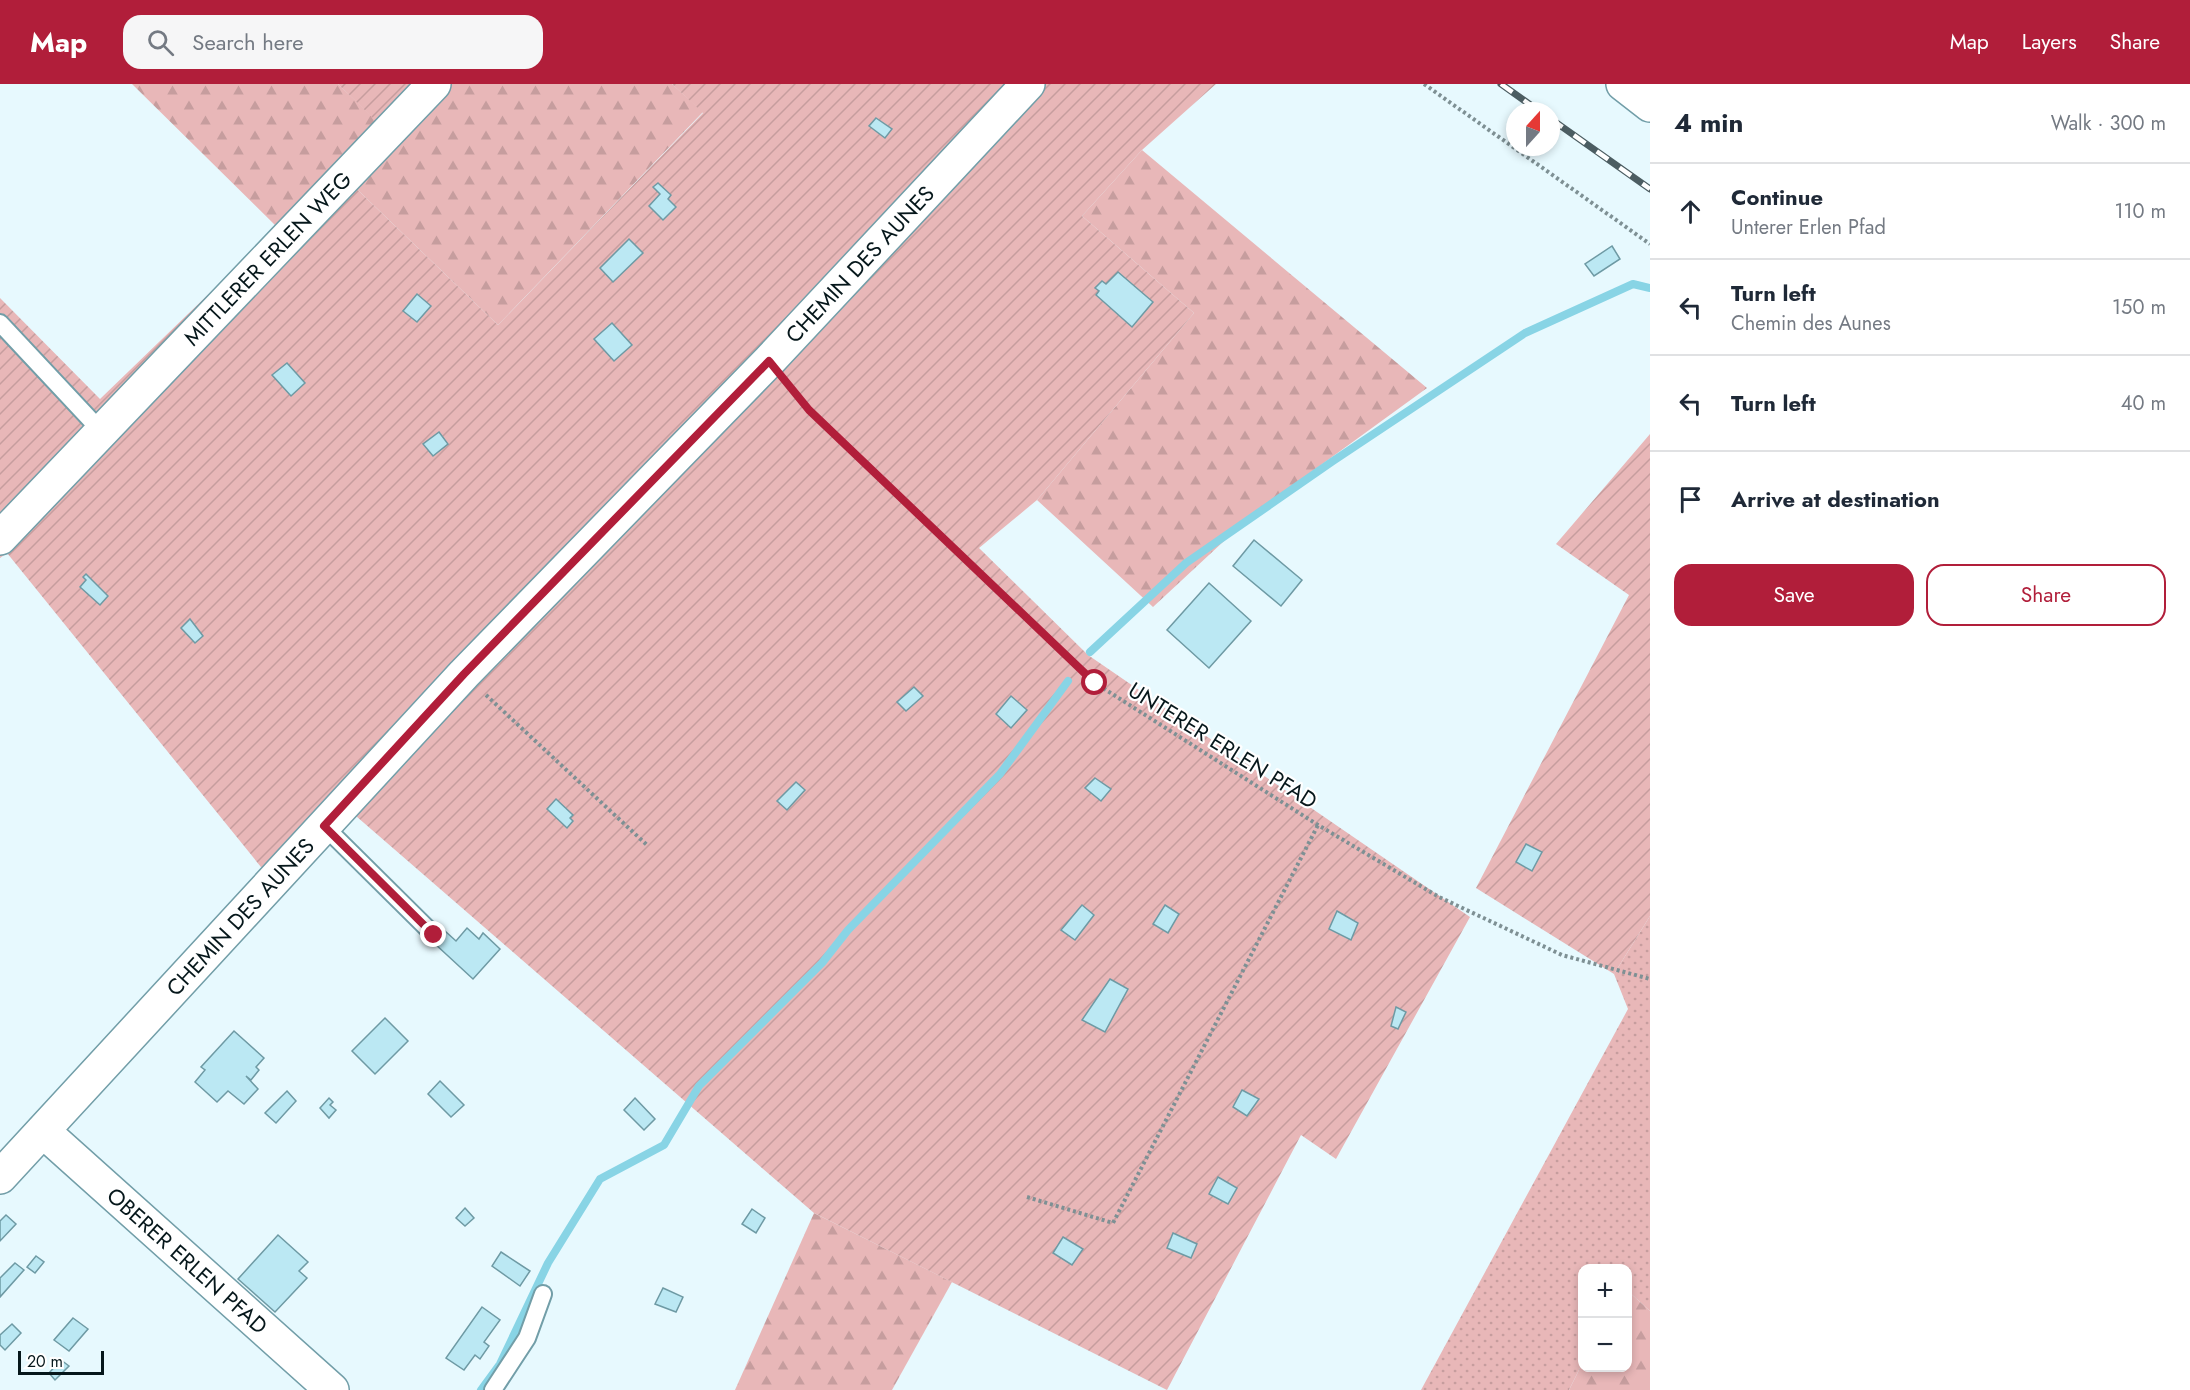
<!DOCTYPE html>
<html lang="en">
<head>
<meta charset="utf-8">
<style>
	body { margin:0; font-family:Jost,sans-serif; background:#f6f6f7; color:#1f2937 }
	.controls { position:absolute; right:18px; bottom:18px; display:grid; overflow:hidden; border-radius:12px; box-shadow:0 3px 9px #0003 }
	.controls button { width:54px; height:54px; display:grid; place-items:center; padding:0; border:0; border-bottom:2px solid #e0e1e3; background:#fff; color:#1f2937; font:30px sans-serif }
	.compass { position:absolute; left:1506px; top:18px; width:54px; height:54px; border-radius:50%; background:#fff; box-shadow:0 3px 9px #0003; rotate:21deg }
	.scale { position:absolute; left:18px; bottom:15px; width:86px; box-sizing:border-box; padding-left:6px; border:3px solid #06171b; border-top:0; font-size:16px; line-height:21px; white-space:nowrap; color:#06171b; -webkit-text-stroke:4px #fff; paint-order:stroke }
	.stop { position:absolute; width:18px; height:18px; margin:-14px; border:4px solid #b11e3a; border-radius:50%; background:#fff }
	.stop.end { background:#b11e3a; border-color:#fff; box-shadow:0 2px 6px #0008 }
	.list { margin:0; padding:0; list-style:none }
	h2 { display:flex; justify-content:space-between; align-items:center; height:78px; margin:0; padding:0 24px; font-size:26px }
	h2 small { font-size:20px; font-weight:400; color:#747a83 }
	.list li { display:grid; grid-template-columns:39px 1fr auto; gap:18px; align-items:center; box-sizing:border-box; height:96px; padding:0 24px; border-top:2px solid #e0e1e3 }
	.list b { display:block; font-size:22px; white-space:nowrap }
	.list p { margin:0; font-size:20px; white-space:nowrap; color:#747a83 }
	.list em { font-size:20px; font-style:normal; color:#747a83 }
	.actions { display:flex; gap:12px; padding:18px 24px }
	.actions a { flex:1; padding:14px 0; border:2px solid #b11e3a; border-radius:18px; text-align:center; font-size:21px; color:#b11e3a }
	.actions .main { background:#b11e3a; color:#fff }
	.icon { flex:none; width:33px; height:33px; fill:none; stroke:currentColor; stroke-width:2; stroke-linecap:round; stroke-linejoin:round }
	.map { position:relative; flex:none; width:1650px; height:1306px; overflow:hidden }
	header { display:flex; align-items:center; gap:36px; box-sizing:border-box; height:84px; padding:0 30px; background:#b11e3a; color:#fff }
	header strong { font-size:28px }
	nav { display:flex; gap:33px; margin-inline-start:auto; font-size:21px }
	.search { width:420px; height:54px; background:#f6f6f7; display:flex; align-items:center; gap:15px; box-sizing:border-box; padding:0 21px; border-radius:18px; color:#747a83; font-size:22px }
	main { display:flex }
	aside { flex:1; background:#fff }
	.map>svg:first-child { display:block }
	.grass { fill:url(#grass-dots) }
	.forest { fill:url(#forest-firs) }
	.garden { fill:url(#garden-furrows) }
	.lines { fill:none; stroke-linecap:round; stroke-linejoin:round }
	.stream { stroke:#88d4e5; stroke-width:8 }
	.building { fill:#bbe8f3; stroke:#6e9aa4; stroke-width:1.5 }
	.service-casing { stroke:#729ea8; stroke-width:20 }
	.minor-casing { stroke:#729ea8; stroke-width:36 }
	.path { stroke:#7e9094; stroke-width:4; stroke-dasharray:3 3; stroke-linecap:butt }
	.service { stroke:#fff; stroke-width:16 }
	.minor { stroke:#fff; stroke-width:33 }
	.rail-casing { stroke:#4c5d62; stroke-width:7 }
	.rail { stroke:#fff; stroke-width:4.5; stroke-dasharray:14; stroke-linecap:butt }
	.route { stroke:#b11e3a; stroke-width:8 }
	.labels { text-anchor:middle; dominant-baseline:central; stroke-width:4.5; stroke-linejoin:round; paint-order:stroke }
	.street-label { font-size:22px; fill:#06171b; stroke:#fff }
</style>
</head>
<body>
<header>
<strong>Map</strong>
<div class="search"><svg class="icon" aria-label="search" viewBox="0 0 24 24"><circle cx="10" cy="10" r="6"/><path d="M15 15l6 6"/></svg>Search here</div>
<nav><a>Map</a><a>Layers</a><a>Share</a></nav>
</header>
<main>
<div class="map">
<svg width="1650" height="1306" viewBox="0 0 1650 1306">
	<defs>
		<pattern id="grass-dots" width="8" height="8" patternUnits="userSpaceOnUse" patternTransform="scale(1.5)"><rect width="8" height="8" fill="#e8b7b8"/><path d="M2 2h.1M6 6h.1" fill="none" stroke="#c69d9e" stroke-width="1.8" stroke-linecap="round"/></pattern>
		<pattern id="forest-firs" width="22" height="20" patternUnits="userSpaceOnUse" patternTransform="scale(1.5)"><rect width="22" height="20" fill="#e8b7b8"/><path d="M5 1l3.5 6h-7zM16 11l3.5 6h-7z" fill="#c69d9e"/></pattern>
		<pattern id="garden-furrows" width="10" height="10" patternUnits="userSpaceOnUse" patternTransform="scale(1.5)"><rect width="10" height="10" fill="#e8b7b8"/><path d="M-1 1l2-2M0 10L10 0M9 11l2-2" fill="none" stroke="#c69d9e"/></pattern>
	</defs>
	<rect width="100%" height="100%" fill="#e7f9fe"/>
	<polygon class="grass" points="1650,832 1650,1227 1628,1207 1628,1184 1582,1184 1582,1280 1569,1306 1421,1306 1628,925 1614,890"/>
	<g class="forest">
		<polygon points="132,0 338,0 377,37 424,0 672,0 703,28 498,241 337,86 278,144"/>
		<polygon points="1142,66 1427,304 1252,431 1153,523 1037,416 1194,229 1082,132"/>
		<polygon points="814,1129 952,1198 892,1306 735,1306"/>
		<polygon points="1628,1207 1650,1227 1650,1306 1569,1306 1582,1280 1582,1284 1628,1284"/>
	</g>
	<g class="garden">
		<polygon points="338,0 424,0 377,38"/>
		<polygon points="672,0 1216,0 1142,66 1082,132 1194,229 1037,416 979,464 1088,571 1470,833 1336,1075 1301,1051 1167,1306 814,1129 334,713 265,788 7,469 0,474 0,214 100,315 337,86 498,241 703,29"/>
		<polygon points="1650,350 1650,832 1614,890 1476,804 1629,511 1556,460"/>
	</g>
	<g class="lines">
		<g class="stream">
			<polyline points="1090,568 1186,479 1333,377 1525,249 1633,200 1650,204"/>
			<polyline points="481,1306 500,1280 548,1179 600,1095 664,1061 699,1002 822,879 848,846 1000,690 1068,597"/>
		</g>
	</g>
	<g class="building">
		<polygon points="876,34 892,45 885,54 869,42"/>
		<polygon points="658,99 671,111 668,115 676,123 663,136 649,122 660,110 653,103"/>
		<polygon points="629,155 643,169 613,198 600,184"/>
		<polygon points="1612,162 1620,175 1594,192 1585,180"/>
		<polygon points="1118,188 1153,218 1132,243 1096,211 1099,207 1095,204 1102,197 1106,200"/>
		<polygon points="417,210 431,222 417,238 403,227"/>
		<polygon points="612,239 632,261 614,277 594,255"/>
		<polygon points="287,279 305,299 291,312 272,291"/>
		<polygon points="439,348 448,360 433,372 423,360"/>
		<polygon points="1254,456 1302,496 1281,522 1233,482"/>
		<polygon points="86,490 108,512 100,521 80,503 86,496 83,493"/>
		<polygon points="1209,499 1251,537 1209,584 1167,546"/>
		<polygon points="190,535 203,552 195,559 181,544"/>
		<polygon points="914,603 923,612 906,627 897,618"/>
		<polygon points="1011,612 1027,626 1011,644 996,630"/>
		<polygon points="1095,694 1111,705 1101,717 1085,704"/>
		<polygon points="796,698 805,706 787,726 777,717"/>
		<polygon points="556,715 573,731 570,734 573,737 567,744 547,725"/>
		<polygon points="1526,760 1542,768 1532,787 1516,778"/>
		<polygon points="1082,821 1094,831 1075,856 1061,846"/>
		<polygon points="1165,821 1179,830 1168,849 1153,840"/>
		<polygon points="1337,827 1358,839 1351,856 1329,845"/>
		<polygon points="467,844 479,855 483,849 500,865 473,895 434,859 445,847 456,857"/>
		<polygon points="1110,895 1128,905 1105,948 1082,936"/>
		<polygon points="1396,923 1406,928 1398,945 1391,942"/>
		<polygon points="385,934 408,957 375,990 352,967"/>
		<polygon points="234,947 264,974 256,983 259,986 251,996 246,992 258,1005 244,1020 228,1007 217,1018 195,998 205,986 201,983"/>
		<polygon points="440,997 464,1021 451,1033 428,1010"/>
		<polygon points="1242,1006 1259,1015 1247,1032 1233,1023"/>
		<polygon points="287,1007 296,1017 276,1039 265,1029"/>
		<polygon points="329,1014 333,1018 330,1021 336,1026 329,1034 320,1024"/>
		<polygon points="635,1014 655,1035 644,1046 624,1026"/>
		<polygon points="1218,1093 1237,1104 1228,1120 1209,1110"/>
		<polygon points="465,1124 474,1134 465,1142 456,1134"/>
		<polygon points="752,1125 765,1134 756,1149 742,1140"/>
		<polygon points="6,1131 16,1140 0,1157 0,1137"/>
		<polygon points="1173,1149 1197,1160 1191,1174 1167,1164"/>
		<polygon points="278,1151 308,1178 299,1187 307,1194 275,1228 238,1195"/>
		<polygon points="1063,1153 1083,1165 1072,1181 1053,1169"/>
		<polygon points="501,1168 530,1187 520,1202 492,1182"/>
		<polygon points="36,1172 44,1178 35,1189 27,1183"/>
		<polygon points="15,1179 24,1186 0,1213 0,1194"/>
		<polygon points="663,1204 683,1213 676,1228 655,1220"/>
		<polygon points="482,1223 500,1236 484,1258 489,1262 480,1275 475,1271 464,1286 446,1274"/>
		<polygon points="73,1234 88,1245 69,1267 54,1256"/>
		<polygon points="12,1240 21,1249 5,1266 0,1261 0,1251"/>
		<polygon points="61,1276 69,1282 55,1296 49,1289"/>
	</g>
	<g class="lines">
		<defs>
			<g id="service">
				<polyline points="0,239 101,347"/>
				<polyline points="324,742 434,851"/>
				<polyline points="493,1306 527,1254 543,1210"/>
			</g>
			<g id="minor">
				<polyline points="1623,0 1650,21"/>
				<path id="s1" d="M0,454L434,0"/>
				<path id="s2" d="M43,1047L332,1306"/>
				<path id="s3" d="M0,1093L464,590L769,277L1028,0"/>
			</g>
		</defs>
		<use href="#service" class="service-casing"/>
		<use href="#minor" class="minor-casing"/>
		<g class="path">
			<polyline points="1424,0 1650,160"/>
			<polyline points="789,300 809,326 1095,599 1318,741 1439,813 1562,871 1650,895"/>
			<polyline points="486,611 648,762"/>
			<polyline points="1027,1113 1113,1139 1318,741"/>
		</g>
		<use href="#service" class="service"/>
		<use href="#minor" class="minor"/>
		<defs>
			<g id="rail">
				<polyline points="1501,0 1539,27"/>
				<polyline points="1551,35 1650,105"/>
			</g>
		</defs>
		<use href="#rail" class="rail-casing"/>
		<use href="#rail" class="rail"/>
	</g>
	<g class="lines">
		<polyline class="route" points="434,851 324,742 464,590 769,277 809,326 1095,599"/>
	</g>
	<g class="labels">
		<g class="street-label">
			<text stroke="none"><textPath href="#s1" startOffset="387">MITTLERER ERLEN WEG</textPath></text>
			<text stroke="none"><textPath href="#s3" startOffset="1254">CHEMIN DES AUNES</textPath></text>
			<text transform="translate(1223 661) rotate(32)">UNTERER ERLEN PFAD</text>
			<text stroke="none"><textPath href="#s3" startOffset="354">CHEMIN DES AUNES</textPath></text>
			<text stroke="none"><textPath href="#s2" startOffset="194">OBERER ERLEN PFAD</textPath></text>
		</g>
	</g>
</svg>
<div class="controls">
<button>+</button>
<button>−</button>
</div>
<svg class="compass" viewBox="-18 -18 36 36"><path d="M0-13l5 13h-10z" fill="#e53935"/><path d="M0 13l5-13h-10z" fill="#747a83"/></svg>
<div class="scale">20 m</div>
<div class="stop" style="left:1095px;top:599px"></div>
<div class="stop end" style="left:434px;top:851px"></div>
</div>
<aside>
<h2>4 min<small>Walk · 300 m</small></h2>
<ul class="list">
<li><svg class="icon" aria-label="ahead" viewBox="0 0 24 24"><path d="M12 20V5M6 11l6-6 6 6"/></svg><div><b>Continue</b><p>Unterer Erlen Pfad</p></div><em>110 m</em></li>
<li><svg class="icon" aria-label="left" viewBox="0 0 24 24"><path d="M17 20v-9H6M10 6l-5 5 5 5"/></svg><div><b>Turn left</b><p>Chemin des Aunes</p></div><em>150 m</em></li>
<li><svg class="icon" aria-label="left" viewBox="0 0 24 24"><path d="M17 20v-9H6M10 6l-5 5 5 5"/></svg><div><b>Turn left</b></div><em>40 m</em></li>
<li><svg class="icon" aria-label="arrive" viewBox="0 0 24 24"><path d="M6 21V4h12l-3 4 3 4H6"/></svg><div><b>Arrive at destination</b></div></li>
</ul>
<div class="actions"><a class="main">Save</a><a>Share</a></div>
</aside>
</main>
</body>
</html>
